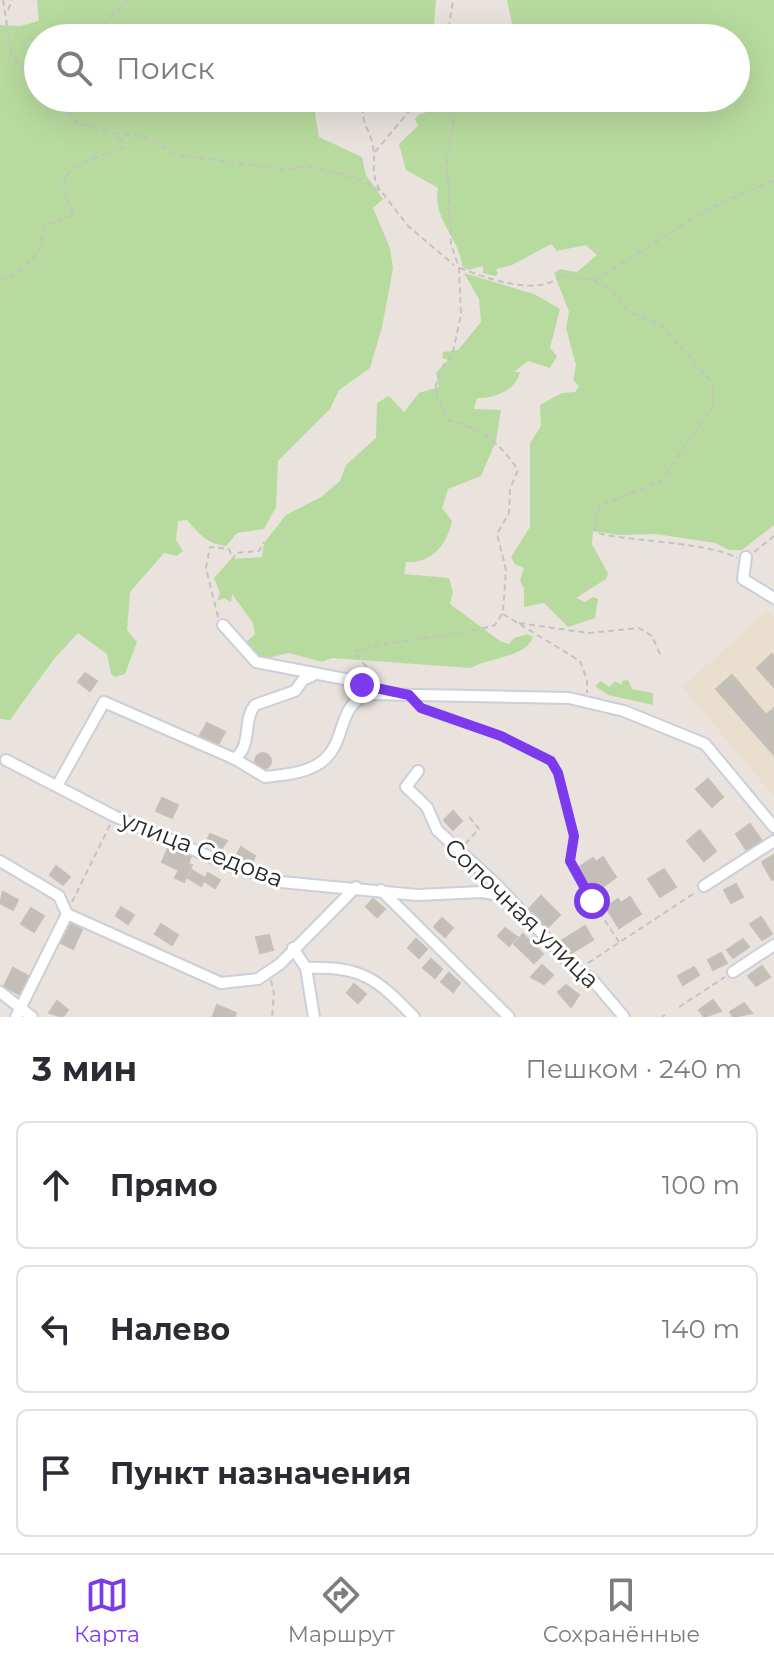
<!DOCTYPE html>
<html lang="ru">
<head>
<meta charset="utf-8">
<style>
	body { margin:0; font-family:Montserrat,sans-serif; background:#f7f7f7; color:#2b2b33 }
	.stop { position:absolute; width:24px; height:24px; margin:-18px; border:6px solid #7c3aed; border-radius:50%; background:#fff }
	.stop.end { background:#7c3aed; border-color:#fff; box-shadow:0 2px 8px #0008 }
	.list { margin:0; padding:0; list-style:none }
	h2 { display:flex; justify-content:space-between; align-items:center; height:104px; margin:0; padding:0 32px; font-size:34px }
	h2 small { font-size:26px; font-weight:400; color:#7c7c81 }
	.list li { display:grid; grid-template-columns:52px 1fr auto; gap:24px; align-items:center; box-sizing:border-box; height:128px; margin:0 16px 16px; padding:0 16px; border:2px solid #e1e1e2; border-radius:12px }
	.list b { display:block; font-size:30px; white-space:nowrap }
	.list em { font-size:26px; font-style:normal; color:#7c7c81 }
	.icon { flex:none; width:44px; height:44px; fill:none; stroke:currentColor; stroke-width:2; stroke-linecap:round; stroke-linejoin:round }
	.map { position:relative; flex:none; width:774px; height:1017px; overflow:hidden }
	.search { position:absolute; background:#fff; box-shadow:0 8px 32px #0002; left:24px; right:24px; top:24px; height:88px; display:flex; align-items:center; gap:20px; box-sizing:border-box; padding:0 28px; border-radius:44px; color:#7c7c81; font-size:30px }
	.sheet { height:536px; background:#fff }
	nav { display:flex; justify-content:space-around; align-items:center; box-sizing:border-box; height:112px; border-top:2px solid #e1e1e2; background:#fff; font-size:22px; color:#7c7c81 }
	nav a { display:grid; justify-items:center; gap:4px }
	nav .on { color:#7c3aed }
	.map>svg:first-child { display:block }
	.education { fill:#eadfce }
	.green { fill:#b7db9e }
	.building { fill:#c3beb8; stroke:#c5bfb6; stroke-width:2 }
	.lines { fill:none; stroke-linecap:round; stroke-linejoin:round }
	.minor-casing { stroke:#cbcfda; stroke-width:14 }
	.path { stroke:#c3c3c3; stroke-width:2; stroke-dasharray:6 4; stroke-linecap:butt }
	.minor { stroke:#fff; stroke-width:10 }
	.route { stroke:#7c3aed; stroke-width:10 }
	.labels { text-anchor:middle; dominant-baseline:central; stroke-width:6; stroke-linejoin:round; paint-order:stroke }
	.street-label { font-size:24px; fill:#292929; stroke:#fff }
</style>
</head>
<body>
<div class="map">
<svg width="774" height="1017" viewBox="0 0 774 1017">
	<rect width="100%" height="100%" fill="#eae3dd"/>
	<polygon class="education" points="768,610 774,618 774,796 682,687"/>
	<g class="green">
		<path d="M37,0H436L433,38H38V98H361L328,99L319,104L315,114L319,137L362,157L366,175L383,199L373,208L390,248L393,269L382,327L370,368L339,390L330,409L278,461L276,507L264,529L237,533L226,546C206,544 199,533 187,520L178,521L176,540L183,551L177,556L164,553L130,592L127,630L137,642L125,674L115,677L111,674L107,654L78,633L54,659L10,720L0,719V25L20,26L39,21Z"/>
		<path d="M507,0H774V525L742,550H729L715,543L656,534L619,535L593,531L592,544L608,573L606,579L576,598L585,602L593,597L598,599L595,618L568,627L544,603L524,607V588L520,581L524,568L515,564L511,557L530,527V443L541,426L540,405L562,393L575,392L579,386L573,380L576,365L566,328L569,312L554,273L560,269L577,272L597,255L586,245L557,251L551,244L512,265L496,269L498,274L495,276L483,273V266L468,270L462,266C459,236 432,220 438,188L406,170L399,144L418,126L415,119L418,115L449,104L455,98H736V38H515Z"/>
		<path d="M464,273L534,294L560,309L550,348L557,356L550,368L528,361L514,372H520C516,391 492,399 477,398L474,409L501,410L496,441L481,476L448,489L442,508L452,521C447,545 431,564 406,562L404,574L449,578L453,592L450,604L500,641L509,644L514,638L527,634L533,637C526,658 489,657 471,668L332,658L322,662L289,653L260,660L244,644L255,634L253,623L232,594L231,602L224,598L217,601L220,593L214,578L231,559L262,557L264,543L286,515L321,497L340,481L346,465L376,438L377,403L389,396L404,412L419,393L439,387L436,373L448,360L442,358L443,352L458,350L481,322L479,299Z"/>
		<polygon points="628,680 632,689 653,693 653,705 608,695 595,686 601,681 609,687 615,681 622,685 622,681"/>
	</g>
	<g class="building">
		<polygon points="772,654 774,656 774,687 757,668"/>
		<polygon points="85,673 97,681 90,691 78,682"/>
		<polygon points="732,675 766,715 774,708 774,755 716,689"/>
		<polygon points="207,723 225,732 218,745 200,735"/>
		<circle cx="263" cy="761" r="8"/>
		<polygon points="708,779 723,797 712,807 696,789"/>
		<polygon points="162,798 178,805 172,818 156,811"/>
		<polygon points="453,811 462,821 453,830 444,820"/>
		<polygon points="750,824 762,841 747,851 736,834"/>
		<polygon points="700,830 716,851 704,861 687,841"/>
		<polygon points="210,834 227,841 218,854 214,852 216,847 206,843"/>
		<polygon points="169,846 191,856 188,864 192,865 184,882 175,878 179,870 162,862"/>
		<polygon points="241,847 255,856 251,865 234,860"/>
		<polygon points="774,855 774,879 772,880 762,862"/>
		<polygon points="603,857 616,877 595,893 579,867 593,858 596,862"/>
		<polygon points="56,866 70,877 63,885 50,875"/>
		<polygon points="664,869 676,887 660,897 648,879"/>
		<polygon points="192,870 205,878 208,873 220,880 215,888 204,881 201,886 188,878"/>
		<polygon points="736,884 743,897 731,903 724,890"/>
		<polygon points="3,892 18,900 13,910 0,903"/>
		<polygon points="541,896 560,915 546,929 527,911"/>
		<polygon points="630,897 641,914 619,928 606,907 618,899 621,903"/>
		<polygon points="373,899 385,909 377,917 366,907"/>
		<polygon points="121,907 134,915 128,924 116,916"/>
		<polygon points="31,908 44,916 34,932 21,924"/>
		<polygon points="761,917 772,934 762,940 750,924"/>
		<polygon points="442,918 453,928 445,937 434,927"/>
		<polygon points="71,924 82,930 73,949 61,943"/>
		<polygon points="161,924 178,935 172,945 155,934"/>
		<polygon points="585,926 593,940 570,954 561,941"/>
		<polygon points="505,928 517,937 509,946 498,936"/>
		<polygon points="523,934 543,954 534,963 514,944"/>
		<polygon points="269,935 273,950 260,953 256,937"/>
		<polygon points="416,939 427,949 419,958 408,948"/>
		<polygon points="743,939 749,947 733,958 727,950"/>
		<polygon points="721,953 727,963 713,970 708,960"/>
		<polygon points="431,959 442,969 435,978 423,968"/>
		<polygon points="542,965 553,975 544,984 531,977"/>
		<polygon points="762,966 770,977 756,986 748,976"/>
		<polygon points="694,967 699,975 683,985 678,976"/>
		<polygon points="13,968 30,977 20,995 4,986"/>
		<polygon points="449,973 460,983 453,992 441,982"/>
		<polygon points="354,984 366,994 358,1003 347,993"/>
		<polygon points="566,985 579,995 571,1007 558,992"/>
		<polygon points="713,1000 721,1011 704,1017 699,1010"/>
		<polygon points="57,1001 68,1010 63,1017 49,1013"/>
		<polygon points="744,1003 752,1013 733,1017 730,1012"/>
		<polygon points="217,1005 236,1013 234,1017 213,1016"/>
	</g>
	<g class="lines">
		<defs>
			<g id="minor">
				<polyline points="746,557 743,579 774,598"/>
				<polyline points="223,625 256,662 350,680 377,690"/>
				<path d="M234,759C253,746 242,721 255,705L295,691L303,680L312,676"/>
				<polyline points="6,760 114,816 234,867 281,882 417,895 482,892 505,896"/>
				<polyline points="418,771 406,787 427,807 437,830 498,886 576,970 591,978 624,1017"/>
				<path d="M57,786L104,702L235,759L265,777C285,775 310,773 325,759C347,738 337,706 368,694L569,698L624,711L705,744L774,827"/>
				<polyline points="0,861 59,896 67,914"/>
				<polyline points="704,886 774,841"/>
				<polyline points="381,890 509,1017"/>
				<polyline points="67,914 221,983 258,979 280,964 356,887"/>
				<polyline points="293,948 306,968 314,1017"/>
				<path d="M306,968C362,966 376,978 414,1017"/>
				<polyline points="733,972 774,945"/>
				<polyline points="0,992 32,1017"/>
				<polyline points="16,1017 67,914"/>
			</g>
		</defs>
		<use href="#minor" class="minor-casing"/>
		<g class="path">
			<polyline points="3,0 12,57 27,69 38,86"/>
			<polyline points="8,10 12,0"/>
			<polyline points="88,38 129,0"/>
			<polyline points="445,38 447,31"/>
			<polyline points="447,38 453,0"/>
			<polyline points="53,98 77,122 112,133"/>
			<path d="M368,98C355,116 370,128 373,146C376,164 370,174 380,190"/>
			<polyline points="63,110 81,98"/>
			<polyline points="114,134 143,136 178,155 281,169 313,167 357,178 381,191 408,226 454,265"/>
			<polyline points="375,152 420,98"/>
			<path d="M460,268C486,278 539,298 562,275L594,281L708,209L774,180"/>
			<path d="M0,281L17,273L39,252L44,226L74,215C72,207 65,201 64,192C59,163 103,156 122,149L124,143L117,136"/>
			<path d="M595,282L611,289L629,312L661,325L712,382L714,404L661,481L599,506L595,531C606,541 705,540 737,558"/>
			<polyline points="754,552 774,536"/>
			<polyline points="503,614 580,661 587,680 587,693"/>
			<polyline points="218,617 206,568 210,547 229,549 233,559 236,553 259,551 264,542"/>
			<polyline points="519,623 588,633 639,628 652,636 660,654"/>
			<path d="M362,674L361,671L371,672L354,652C400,637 449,639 495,625L503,612L506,570L497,534L509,513L510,489L518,470C501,444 480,427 449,421L437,397L436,385L443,366L452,356L461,315L459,268L451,244L447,160L454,118L452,98"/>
			<polyline points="416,705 501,736 538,752 552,762 575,841 570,861 580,883 619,942"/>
			<polyline points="465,844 479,829 469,817"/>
			<polyline points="72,902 110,825"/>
			<polyline points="588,963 696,892"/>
			<polyline points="271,980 274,994 272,1017"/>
			<polyline points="679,1007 725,977"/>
			<polyline points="662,1017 665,1015"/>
		</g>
		<use href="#minor" class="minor"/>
	</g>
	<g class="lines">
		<polyline class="route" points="362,685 409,695 421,708 501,736 551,761 558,773 574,836 570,861 592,901"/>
	</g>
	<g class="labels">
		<g class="street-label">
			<text transform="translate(202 849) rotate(21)">улица Седова</text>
			<text transform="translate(522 913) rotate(44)">Сопочная улица</text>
		</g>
	</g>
</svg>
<div class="stop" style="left:592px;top:901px"></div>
<div class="stop end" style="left:362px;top:685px"></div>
<div class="search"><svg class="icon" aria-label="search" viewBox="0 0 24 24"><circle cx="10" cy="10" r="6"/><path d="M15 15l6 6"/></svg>Поиск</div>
</div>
<section class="sheet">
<h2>3 мин<small>Пешком · 240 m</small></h2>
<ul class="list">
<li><svg class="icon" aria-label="ahead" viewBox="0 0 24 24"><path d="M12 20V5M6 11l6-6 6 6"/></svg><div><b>Прямо</b></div><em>100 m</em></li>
<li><svg class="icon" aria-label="left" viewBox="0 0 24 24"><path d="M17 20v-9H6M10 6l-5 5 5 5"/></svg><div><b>Налево</b></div><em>140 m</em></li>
<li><svg class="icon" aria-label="arrive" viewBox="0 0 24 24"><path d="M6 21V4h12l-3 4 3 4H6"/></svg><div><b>Пункт назначения</b></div></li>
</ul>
</section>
<nav>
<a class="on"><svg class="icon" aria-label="map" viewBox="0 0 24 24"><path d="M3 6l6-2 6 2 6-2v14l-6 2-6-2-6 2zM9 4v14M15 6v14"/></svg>Карта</a>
<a><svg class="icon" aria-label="directions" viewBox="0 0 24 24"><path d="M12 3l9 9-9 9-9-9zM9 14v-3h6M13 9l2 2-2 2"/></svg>Маршрут</a>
<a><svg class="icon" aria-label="saved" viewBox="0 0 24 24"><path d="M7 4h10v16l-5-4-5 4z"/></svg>Сохранённые</a>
</nav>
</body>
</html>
